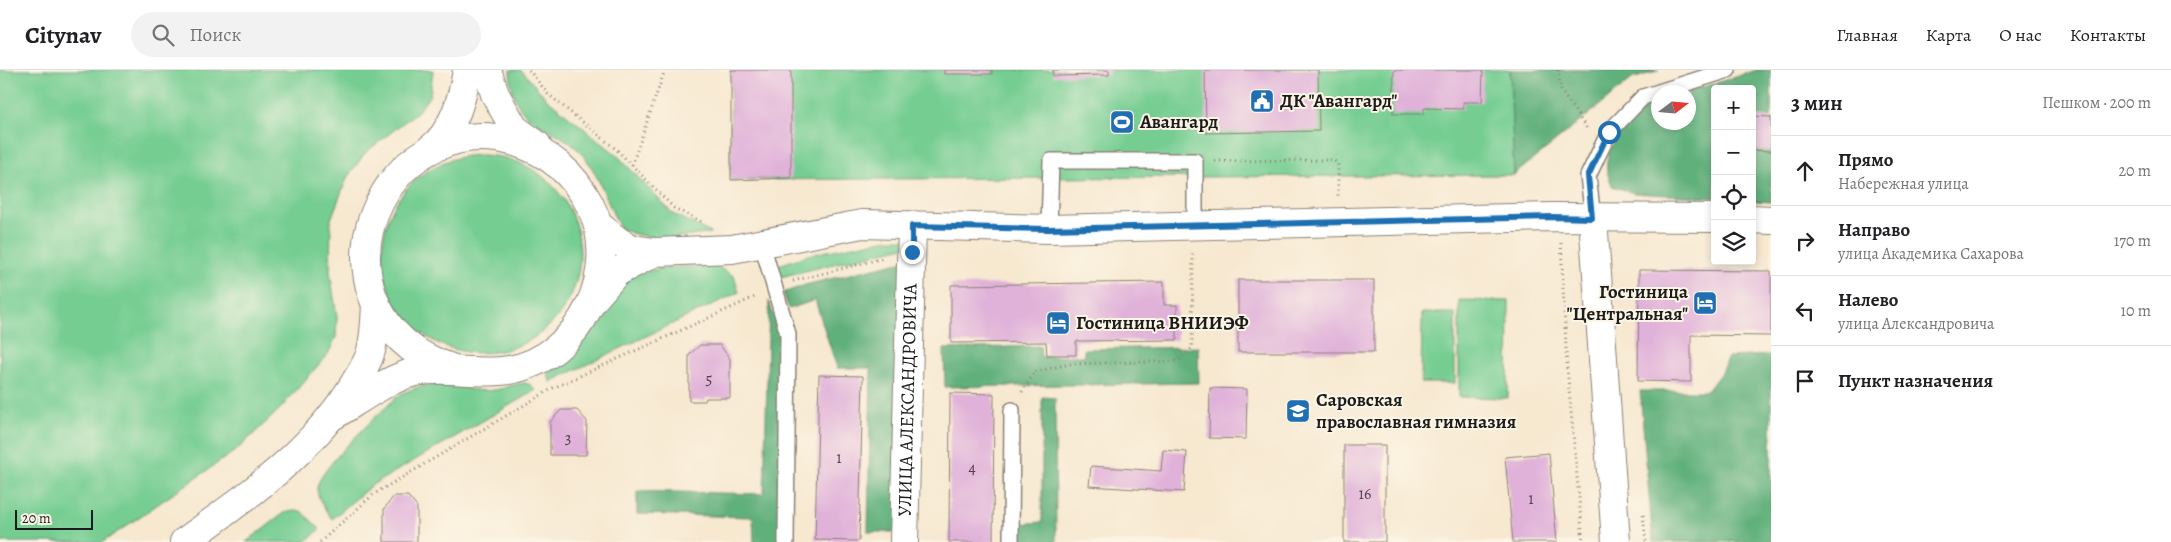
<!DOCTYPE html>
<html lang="ru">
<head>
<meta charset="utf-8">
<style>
	body { margin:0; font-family:Alegreya,serif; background:#f2f2f2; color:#202124 }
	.controls { position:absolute; right:15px; top:15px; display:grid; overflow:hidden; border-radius:5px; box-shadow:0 2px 8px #0003 }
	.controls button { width:45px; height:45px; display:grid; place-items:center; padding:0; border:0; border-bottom:1px solid #e0e0e0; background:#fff; color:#202124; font:25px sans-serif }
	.compass { position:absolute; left:1651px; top:15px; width:45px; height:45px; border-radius:50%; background:#fff; box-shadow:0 2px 8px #0003; rotate:74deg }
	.scale { position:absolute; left:15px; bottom:12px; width:78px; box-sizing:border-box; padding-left:5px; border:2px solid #1c1c1c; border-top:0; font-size:14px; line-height:18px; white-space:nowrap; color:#1c1c1c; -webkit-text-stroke:4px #fcf5e5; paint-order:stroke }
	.stop { position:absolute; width:15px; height:15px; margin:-11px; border:4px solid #1f6fb2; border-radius:50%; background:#fff }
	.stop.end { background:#1f6fb2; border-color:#fff; box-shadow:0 1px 5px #0008 }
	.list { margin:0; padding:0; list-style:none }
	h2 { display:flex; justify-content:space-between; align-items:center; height:65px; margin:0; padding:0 20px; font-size:21px }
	h2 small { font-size:16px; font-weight:400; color:#757577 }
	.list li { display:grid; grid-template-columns:32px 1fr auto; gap:15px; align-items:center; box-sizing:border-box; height:70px; padding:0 20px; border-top:1px solid #e0e0e0 }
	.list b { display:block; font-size:19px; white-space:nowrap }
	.list p { margin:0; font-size:16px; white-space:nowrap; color:#757577 }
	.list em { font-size:16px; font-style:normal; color:#757577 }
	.icon { flex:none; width:28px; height:28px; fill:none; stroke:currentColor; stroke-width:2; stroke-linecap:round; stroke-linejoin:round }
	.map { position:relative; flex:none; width:1771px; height:472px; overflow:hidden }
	header { display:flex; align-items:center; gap:30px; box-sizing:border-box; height:70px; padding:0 25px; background:#fff; border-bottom:1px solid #e0e0e0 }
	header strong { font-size:24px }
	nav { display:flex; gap:28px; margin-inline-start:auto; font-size:18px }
	.search { width:350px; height:45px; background:#f2f2f2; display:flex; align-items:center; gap:12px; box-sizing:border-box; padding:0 18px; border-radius:28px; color:#757577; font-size:19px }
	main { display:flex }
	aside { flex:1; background:#fff }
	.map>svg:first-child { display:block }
	.green { fill:#75cd92; stroke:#487457 }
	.forest { fill:#60b07c; stroke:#3e664c }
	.building { fill:#e0b1d9 }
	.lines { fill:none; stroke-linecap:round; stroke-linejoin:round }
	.lane-casing { stroke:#8a8276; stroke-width:18 }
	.street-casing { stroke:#8a8276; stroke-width:30 }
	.secondary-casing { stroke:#8a8276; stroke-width:30 }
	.path { stroke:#8a8276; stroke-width:3; stroke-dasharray:1 4; stroke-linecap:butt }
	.lane { stroke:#fff; stroke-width:15 }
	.street { stroke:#fff; stroke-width:28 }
	.secondary { stroke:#fff; stroke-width:28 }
	.route { stroke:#1f6fb2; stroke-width:6 }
	.labels { text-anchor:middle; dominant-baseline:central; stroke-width:4; stroke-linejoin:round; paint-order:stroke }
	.number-label { font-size:16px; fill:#4d414b }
	.poi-label { font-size:19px; font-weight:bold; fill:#1c1c1c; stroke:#fcf5e5; text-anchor:start }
	.street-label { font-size:19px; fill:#1c1c1c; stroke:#fcf5e5 }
</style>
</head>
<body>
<header>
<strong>Citynav</strong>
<div class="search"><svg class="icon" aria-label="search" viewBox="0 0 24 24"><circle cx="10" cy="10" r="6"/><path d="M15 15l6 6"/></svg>Поиск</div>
<nav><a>Главная</a><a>Карта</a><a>О нас</a><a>Контакты</a></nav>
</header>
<main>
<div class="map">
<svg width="1771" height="472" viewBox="0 0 1771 472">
	<rect width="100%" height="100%" fill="#fcf5e5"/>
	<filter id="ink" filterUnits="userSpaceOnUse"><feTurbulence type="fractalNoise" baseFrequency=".02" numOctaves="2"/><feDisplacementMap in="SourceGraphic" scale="10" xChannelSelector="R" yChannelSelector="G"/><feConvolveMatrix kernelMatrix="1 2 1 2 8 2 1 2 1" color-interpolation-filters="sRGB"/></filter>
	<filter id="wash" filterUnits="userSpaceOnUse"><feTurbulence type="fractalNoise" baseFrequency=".0096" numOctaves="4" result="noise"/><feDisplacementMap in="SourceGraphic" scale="20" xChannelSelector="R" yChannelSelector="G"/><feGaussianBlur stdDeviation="1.12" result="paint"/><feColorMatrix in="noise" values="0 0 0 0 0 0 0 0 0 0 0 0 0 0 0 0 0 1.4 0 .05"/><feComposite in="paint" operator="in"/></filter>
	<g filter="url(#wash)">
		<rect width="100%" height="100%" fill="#f7e8d0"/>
		<g class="green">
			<polygon points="0,0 433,0 430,26 418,41 365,83 347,108 331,149 330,202 337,247 336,267 328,284 280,339 238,379 103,472 0,472"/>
			<path d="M510,0H521L546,28L617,85L673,144L711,163C680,168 650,172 621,159C607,135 600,104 581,83C550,50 512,60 510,0Z"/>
			<polygon points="731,0 1510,0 1514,105 731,110"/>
			<circle cx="481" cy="184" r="99"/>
			<polygon points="888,169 905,169 904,177 776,208 773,197 808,185"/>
			<path d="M716,196L734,206L739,222L550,312L548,303C569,289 580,273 592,251C599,239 612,222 622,212C639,196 694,196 716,196Z"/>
			<polygon points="1459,230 1509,231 1508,328 1459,327"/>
			<polygon points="1422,243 1455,243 1455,313 1421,313"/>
			<path d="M525,313L531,315L536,320L372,415L332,449C326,441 317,429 317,418C318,399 383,340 399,325C409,320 421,315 432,315C453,314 474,323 495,320C506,318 514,314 525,313Z"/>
			<polygon points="287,441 301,441 320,459 306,472 246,472"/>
		</g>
		<g class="forest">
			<polygon points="1510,0 1660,0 1632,9 1514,105"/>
			<path d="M1757,0H1771V132L1752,131V19H1715V128L1633,123L1612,116C1611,112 1608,106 1607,101C1602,77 1636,38 1658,31V52H1688V22H1687Z"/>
			<polygon points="903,191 900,462 868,462 871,298 837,298 815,230 789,239 783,223 805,215"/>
			<polygon points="769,231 781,269 780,472 754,472 753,447 637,444 637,421 764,424"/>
			<polygon points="1040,276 1041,287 1084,286 1084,279 1198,277 1199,313 945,317 944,279"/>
			<polygon points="1771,285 1771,472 1653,472 1640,321 1707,321 1720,304 1728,287"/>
			<polygon points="1042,327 1055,328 1056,472 1017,472 1017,454 1042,452"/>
		</g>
		<g id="blocks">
			<g class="building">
				<polygon points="731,0 791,0 791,108 731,110"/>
				<rect x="944" y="0" width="48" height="4"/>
				<polygon points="1053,0 1109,0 1109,5 1053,6"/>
				<polygon points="1205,0 1318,0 1319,61 1206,63"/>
				<polygon points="1394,0 1483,0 1482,32 1463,32 1464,39 1424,38 1424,44 1393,44"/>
				<polygon points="1752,46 1771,47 1771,81 1752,80"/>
				<polygon points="1639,200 1771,201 1771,266 1691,265 1691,312 1638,311"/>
				<rect x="1238" y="210" width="136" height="72"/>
				<polygon points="1164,212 1164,235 1177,235 1177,270 1076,271 1076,285 1047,285 1046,272 951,273 951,215"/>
				<polygon points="700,275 720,275 730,289 730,328 706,328 705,331 689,331 689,285"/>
				<polygon points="819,305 863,306 859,471 815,470"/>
				<polygon points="1210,318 1247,319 1246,369 1209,368"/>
				<polygon points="950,323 994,324 993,472 949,472"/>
				<polygon points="561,340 577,340 587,351 586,385 550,385 550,352"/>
				<rect x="1344" y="375" width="41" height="97"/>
				<polygon points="1163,380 1187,382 1184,422 1089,416 1091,396 1161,401"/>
				<polygon points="1549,383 1557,472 1513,472 1505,387"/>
				<polygon points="394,426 408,426 417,437 417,472 384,472 384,439"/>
			</g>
		</g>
	</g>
	<g filter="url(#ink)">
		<use href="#blocks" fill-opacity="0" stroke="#8a8276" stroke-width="1"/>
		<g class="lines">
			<defs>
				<g id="lane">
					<polyline points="1593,148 1588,106 1609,62 1643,27 1728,0"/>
					<polyline points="1049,159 1051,91 1195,91 1195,155"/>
					<polyline points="762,174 788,264 786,472"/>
					<polyline points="1011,472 1012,340"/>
				</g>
				<g id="street">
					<polyline points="1593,148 1616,472"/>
					<polyline points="1752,149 1771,150"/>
					<polyline points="598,155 618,171 633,179 655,182 732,179 862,154 1049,159 1553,147 1715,148"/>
					<polyline points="592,231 617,202 655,182"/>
					<path id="s1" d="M904,472L912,156"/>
				</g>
				<g id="secondary">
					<polyline points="487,0 495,24 514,58 537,75"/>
					<path d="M429,80C453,63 463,27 467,0"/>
					<path d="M331,347C355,333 381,313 408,304C440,294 476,306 509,300C581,288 623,199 590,135C574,104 549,82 515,72C394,37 311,198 410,277C424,288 440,294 457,300"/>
					<path d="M184,472C247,427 313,381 354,314C360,304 367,294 370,284C375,268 375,250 376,234"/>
				</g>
			</defs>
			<use href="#lane" class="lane-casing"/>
			<use href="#street" class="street-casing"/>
			<use href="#secondary" class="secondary-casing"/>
			<g class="path">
				<polyline points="529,0 548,24 617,80 674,138 704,153"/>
				<polyline points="1558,0 1561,21 1588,60"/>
				<polyline points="1215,91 1333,90 1338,94 1338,126"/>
				<polyline points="632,95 665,0"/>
				<polyline points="1561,173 1567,297 1583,472"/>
				<polyline points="793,211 884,188"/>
				<polyline points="1022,322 1034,302 1069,294 1178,291 1192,278 1193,182"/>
				<polyline points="1643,445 1646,472"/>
				<polyline points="320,472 374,424 553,318 755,227"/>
			</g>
			<use href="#lane" class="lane"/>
			<use href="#street" class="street"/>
			<use href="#secondary" class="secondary"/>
		</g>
	</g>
	<g class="lines" filter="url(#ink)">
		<polyline class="route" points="912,182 912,156 1049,159 1553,147 1592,148 1588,106 1609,62"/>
	</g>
	<defs>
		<symbol id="civic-square" viewBox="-11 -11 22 22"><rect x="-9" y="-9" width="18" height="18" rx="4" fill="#1f6fb2" stroke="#fcf5e5"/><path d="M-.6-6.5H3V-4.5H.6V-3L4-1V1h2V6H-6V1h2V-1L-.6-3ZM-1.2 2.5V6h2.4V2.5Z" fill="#fff"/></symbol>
		<symbol id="stadium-square" viewBox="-11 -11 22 22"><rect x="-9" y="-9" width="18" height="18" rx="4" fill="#1f6fb2" stroke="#fcf5e5"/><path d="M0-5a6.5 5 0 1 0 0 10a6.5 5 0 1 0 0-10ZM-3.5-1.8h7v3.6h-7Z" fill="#fff"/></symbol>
		<symbol id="hotel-square" viewBox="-11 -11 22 22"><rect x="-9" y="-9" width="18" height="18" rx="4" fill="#1f6fb2" stroke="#fcf5e5"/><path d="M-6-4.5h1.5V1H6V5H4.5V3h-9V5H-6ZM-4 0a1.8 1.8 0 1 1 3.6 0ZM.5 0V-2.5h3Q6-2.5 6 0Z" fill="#fff"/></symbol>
		<symbol id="school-square" viewBox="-11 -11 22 22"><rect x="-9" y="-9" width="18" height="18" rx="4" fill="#1f6fb2" stroke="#fcf5e5"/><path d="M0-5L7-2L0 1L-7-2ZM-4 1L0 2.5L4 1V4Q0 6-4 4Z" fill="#fff"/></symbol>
	</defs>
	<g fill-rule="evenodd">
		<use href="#civic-square" x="1248" y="17" width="28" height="28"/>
		<use href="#stadium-square" x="1108" y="38" width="28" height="28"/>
		<use href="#hotel-square" x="1691" y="219" width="28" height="28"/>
		<use href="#hotel-square" x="1044" y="239" width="28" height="28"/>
		<use href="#school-square" x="1284" y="327" width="28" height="28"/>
	</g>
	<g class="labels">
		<g class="number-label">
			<text x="709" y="309">5</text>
			<text x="568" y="368">3</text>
			<text x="839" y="388">1</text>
			<text x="972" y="398">4</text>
			<text x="1365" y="424">16</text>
			<text x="1531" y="429">1</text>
		</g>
		<g class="poi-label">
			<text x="1280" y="31">ДК "Авангард"</text>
			<text x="1140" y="52">Авангард</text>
			<text x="1688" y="222" text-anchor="end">Гостиница<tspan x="1688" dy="22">"Центральная"</tspan></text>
			<text x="1076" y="253">Гостиница ВНИИЭФ</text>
			<text x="1316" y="330">Саровская<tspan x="1316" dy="22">православная гимназия</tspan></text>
		</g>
		<g class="street-label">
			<text stroke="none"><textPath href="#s1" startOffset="142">УЛИЦА АЛЕКСАНДРОВИЧА</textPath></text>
		</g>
	</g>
</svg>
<div class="controls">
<button>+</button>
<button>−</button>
<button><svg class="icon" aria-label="locate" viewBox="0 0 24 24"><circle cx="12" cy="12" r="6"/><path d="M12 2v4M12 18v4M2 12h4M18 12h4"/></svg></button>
<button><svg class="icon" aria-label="layers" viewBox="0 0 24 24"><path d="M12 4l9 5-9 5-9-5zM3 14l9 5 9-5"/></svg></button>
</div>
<svg class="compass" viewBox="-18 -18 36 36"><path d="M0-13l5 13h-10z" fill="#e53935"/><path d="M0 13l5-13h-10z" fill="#757577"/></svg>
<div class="scale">20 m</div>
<div class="stop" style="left:1609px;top:62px"></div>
<div class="stop end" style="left:912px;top:182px"></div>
</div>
<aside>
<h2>3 мин<small>Пешком · 200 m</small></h2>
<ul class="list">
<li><svg class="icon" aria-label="ahead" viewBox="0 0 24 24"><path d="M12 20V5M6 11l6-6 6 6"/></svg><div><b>Прямо</b><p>Набережная улица</p></div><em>20 m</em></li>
<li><svg class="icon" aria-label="right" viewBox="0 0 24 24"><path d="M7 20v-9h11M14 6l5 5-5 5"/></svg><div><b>Направо</b><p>улица Академика Сахарова</p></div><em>170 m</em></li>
<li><svg class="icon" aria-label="left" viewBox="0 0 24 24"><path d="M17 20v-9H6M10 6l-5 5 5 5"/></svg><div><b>Налево</b><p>улица Александровича</p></div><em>10 m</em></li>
<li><svg class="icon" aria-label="arrive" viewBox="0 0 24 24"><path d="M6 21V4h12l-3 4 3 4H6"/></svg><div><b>Пункт назначения</b></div></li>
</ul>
</aside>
</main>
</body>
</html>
